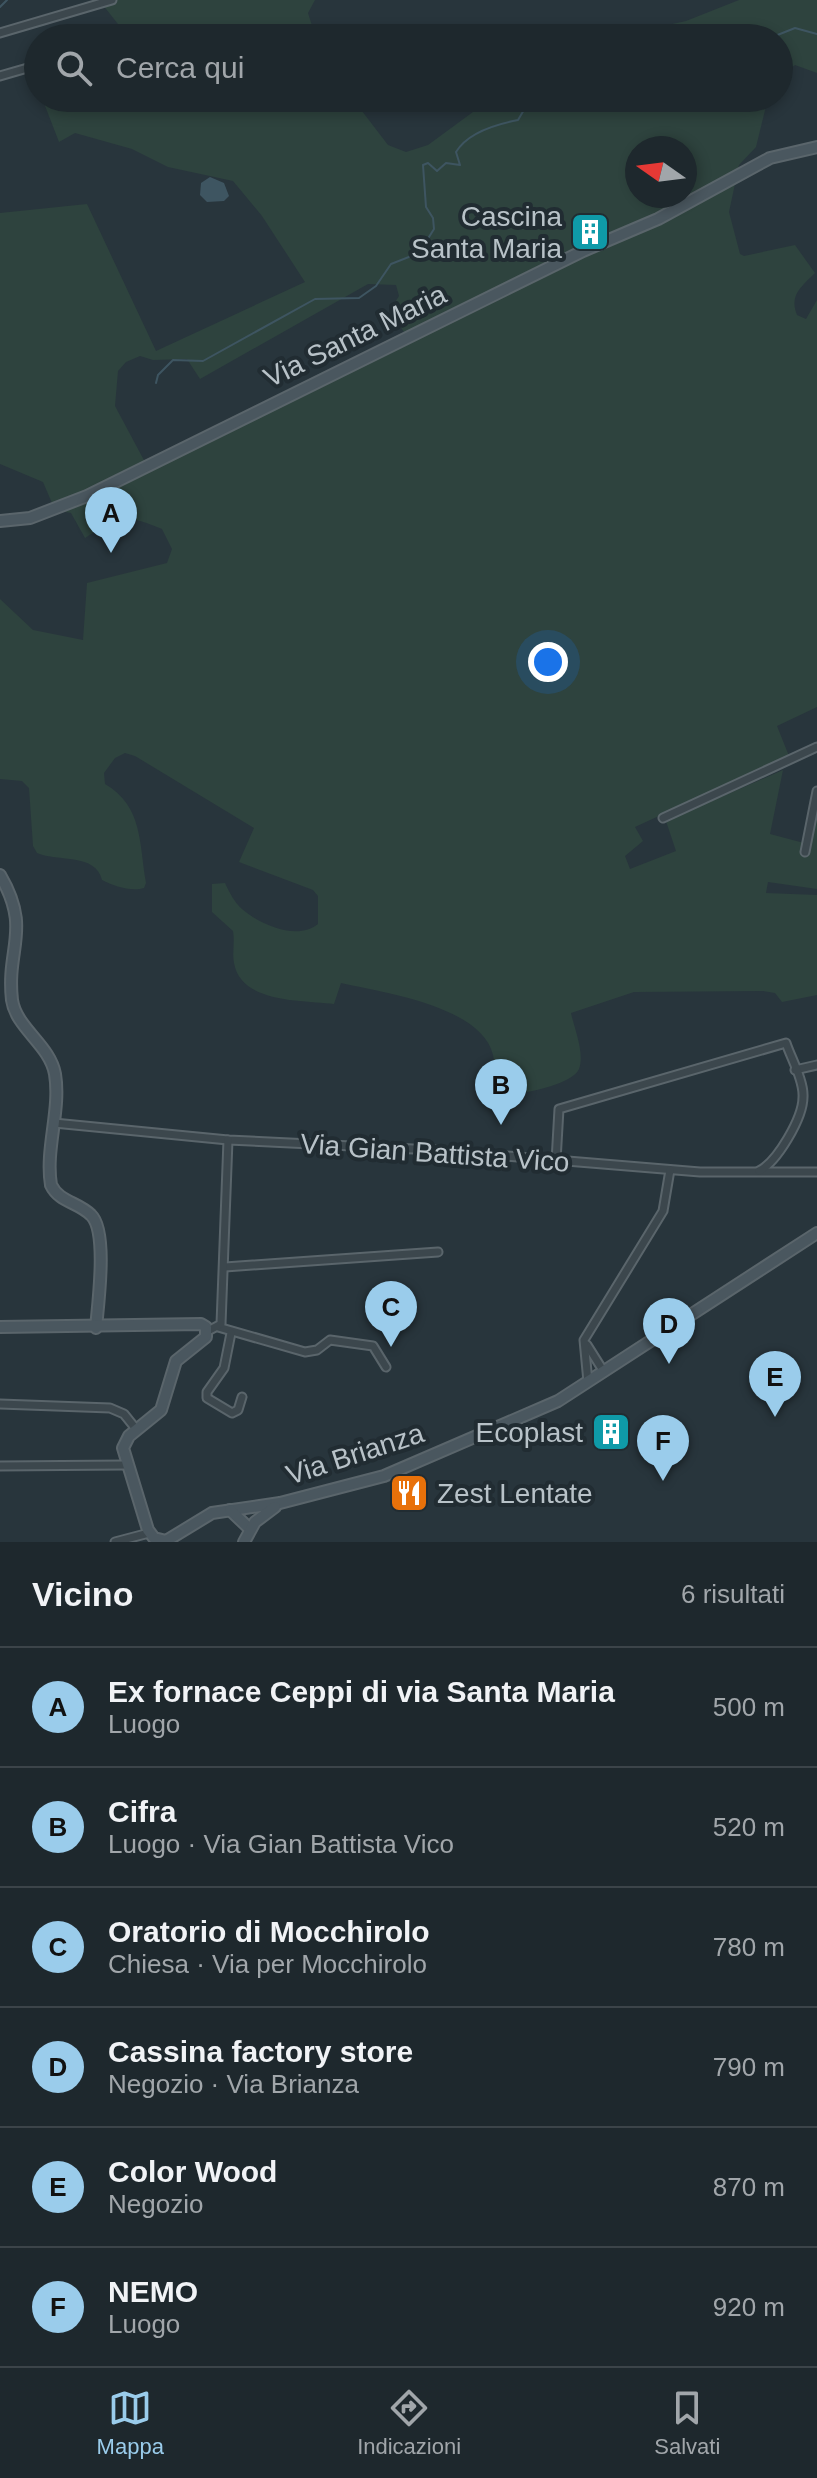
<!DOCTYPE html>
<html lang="it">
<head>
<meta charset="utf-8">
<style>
	body { margin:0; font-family:Arial,sans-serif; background:#2b3439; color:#f1f3f6 }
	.compass { position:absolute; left:625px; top:136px; width:72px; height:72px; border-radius:50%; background:#1e282d; box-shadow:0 4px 12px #0003; rotate:284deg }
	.you { position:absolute; left:548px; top:662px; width:28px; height:28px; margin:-20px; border:6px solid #fff; border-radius:50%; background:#1a73e8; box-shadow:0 0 0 12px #1a73e833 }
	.badge { display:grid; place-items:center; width:52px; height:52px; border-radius:50%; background:#9acceb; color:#111; font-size:26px; font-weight:700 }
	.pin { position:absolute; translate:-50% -66px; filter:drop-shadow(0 2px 4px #0008) }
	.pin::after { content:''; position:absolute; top:42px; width:28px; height:24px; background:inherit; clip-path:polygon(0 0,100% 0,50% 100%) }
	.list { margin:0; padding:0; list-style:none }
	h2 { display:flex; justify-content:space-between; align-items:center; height:104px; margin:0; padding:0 32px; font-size:34px }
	h2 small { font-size:26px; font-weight:400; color:#a1a6aa }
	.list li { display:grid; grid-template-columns:52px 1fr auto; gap:24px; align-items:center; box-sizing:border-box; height:120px; padding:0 32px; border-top:2px solid #3c4449 }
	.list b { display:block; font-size:30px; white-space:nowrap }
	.list p { margin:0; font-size:26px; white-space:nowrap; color:#a1a6aa }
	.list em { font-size:26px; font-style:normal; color:#a1a6aa }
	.icon { flex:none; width:44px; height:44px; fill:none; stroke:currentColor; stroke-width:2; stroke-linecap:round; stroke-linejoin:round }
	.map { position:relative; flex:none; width:817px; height:1542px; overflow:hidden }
	.search { position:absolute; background:#1e282d; box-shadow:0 4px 12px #0003; left:24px; right:24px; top:24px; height:88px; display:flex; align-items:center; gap:20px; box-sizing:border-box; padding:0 28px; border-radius:44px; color:#a1a6aa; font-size:30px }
	.sheet { height:824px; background:#1e282d }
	nav { display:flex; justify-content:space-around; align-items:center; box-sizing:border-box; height:112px; border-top:2px solid #3c4449; background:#1e282d; font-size:22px; color:#a1a6aa }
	nav a { display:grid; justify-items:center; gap:4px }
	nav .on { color:#9acceb }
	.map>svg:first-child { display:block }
	.green { fill:#2e433e; fill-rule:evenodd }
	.water { fill:#3e5561 }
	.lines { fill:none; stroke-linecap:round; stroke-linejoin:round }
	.stream { stroke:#3e5561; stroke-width:2 }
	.street-casing { stroke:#5a656b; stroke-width:11 }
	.secondary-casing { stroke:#5a656b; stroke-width:14 }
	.street { stroke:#3c474d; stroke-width:7 }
	.secondary { stroke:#4a575f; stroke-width:10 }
	.labels { text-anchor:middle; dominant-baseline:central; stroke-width:8; stroke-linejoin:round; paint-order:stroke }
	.poi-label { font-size:28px; fill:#b8c2c8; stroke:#212c32; text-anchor:end }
	.street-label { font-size:28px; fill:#b8c2c8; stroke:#212c32 }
</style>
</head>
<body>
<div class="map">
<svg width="817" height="1542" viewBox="0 0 817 1542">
	<rect width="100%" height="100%" fill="#28353c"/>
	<g class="green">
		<polygon points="99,0 315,0 308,13 316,38 129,38"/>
		<polygon points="739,0 817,0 817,73 795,65 779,77 779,38 608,38 686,21"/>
		<path d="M42,98H352L388,145L406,152L428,145L492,98H768L756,147L739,165L729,212L740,254L744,256L795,245L815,273C801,287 789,295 797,315L806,319L817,300V707L777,726L789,756L635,827L643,841L625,856L630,869L676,851L666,821L783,770L770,834L804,843L801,854L807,857L817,809V889L768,882L766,893L817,895V995L782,1002L775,993L763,991L634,992L571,1013C574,1028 585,1053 579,1069C570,1088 510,1095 490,1098C493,1085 496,1068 493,1055C482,1006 381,992 341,983L334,1004C304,1000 241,1004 234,963C232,953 235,942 233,931L212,912V884L225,883C229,892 235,903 242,909C260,925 298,941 318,924V896L313,890L239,862L254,828L135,756L125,753L115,758L104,773L105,784C143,806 139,843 146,883L144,888C131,892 114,886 102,880C96,853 58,862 37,853L33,846L29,788L22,781L0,779V599L33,630L83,640L87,583L167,563L172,549L162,529C125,513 117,516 85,538L71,513L55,510L43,482L0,464V213L87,204L156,351L305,282L262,216L233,181L168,167L132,149L75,133L59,142ZM637,148H685V196H637ZM368,284L396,285L399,296L390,310L407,337L146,464L115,406L118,371L126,362L140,356L153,360L187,359L200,379Z"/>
	</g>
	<polygon class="water" points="210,177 224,183 229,196 224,201 207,202 200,195 201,183"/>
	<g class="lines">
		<g class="stream">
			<polyline points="0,7 7,0"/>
			<polyline points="770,38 795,28 817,34"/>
			<polyline points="610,98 632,103 648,98"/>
			<path d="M156,383L158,375L173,360L203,361L315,299L359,298L376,286L391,264L419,253L434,229L433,218L426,207L423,165L428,163L437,171L446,163L460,165L456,152C468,132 497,124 518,120L531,98"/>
		</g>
		<defs>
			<g id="street">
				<polyline points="0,33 112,0"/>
				<polyline points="0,76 31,67"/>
				<polyline points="663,818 817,747"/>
				<polyline points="805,852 817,791"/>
				<polyline points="795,1070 817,1065"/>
				<polyline points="54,1123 228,1140 434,1150 700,1172 817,1172"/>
				<path d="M556,1161L559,1109L786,1043C791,1058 804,1081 803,1097C803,1118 777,1162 759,1171"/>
				<polyline points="225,1267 438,1252"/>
				<polyline points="218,1327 305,1352 317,1350 330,1340 373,1346 386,1367"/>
				<polyline points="208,1331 221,1324 228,1140"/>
				<polyline points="231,1333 224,1368 207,1392 207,1398 232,1413 238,1410 242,1397"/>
				<polyline points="587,1345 604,1372"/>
				<polyline points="588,1382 584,1340 663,1211 670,1170"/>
				<polyline points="0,1404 110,1408 124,1414 136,1429"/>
				<polyline points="0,1466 125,1465"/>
				<polyline points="115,1542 149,1533"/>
			</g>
			<g id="secondary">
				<polyline points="0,521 30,518 87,496 583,251 658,219 770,158 817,147"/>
				<path d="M0,875C32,930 6,947 12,1000C16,1028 50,1045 55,1074C61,1110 45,1149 51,1185C59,1202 78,1202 91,1215C108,1231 98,1304 96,1328"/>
				<polyline points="0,1327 201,1324 206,1327 206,1337 176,1361 161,1410 129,1436 123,1448 148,1530 154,1538 166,1541 212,1513 280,1503 384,1476 558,1401 817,1233"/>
				<polyline points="230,1510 250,1529"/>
				<polyline points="244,1542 255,1522 275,1507"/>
			</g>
		</defs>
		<use href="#street" class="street-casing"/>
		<use href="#secondary" class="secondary-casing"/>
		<use href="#street" class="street"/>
		<use href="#secondary" class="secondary"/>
	</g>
	<defs>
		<symbol id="building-square" viewBox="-11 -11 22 22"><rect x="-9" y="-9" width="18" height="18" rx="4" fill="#0f9aa8" stroke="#212c32"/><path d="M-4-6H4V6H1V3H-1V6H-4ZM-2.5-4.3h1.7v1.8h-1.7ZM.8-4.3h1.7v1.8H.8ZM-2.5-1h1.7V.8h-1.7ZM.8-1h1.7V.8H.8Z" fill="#fff"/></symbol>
		<symbol id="restaurant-square" viewBox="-11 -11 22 22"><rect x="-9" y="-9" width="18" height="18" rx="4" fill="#e8710a" stroke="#212c32"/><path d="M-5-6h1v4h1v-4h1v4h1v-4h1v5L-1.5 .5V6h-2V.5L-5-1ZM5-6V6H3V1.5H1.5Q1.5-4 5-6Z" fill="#fff"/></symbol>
	</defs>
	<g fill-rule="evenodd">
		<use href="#building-square" x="568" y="210" width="44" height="44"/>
		<use href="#building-square" x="589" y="1410" width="44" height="44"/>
		<use href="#restaurant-square" x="387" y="1471" width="44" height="44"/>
	</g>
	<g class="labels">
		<g class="poi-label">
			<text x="562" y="216">Cascina<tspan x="562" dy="32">Santa Maria</tspan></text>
			<text x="583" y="1432">Ecoplast</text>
			<text x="437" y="1493" text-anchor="start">Zest Lentate</text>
		</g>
		<g class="street-label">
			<text transform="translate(355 336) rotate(-26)">Via Santa Maria</text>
			<text transform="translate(435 1153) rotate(4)">Via Gian Battista Vico</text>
			<text transform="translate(355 1454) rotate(-18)">Via Brianza</text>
		</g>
	</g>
</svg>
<svg class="compass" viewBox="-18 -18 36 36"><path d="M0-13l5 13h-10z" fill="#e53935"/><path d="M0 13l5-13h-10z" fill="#a1a6aa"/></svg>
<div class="you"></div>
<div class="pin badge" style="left:111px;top:553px">A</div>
<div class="pin badge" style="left:501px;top:1125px">B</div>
<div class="pin badge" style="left:391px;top:1347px">C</div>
<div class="pin badge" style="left:669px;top:1364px">D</div>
<div class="pin badge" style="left:775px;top:1417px">E</div>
<div class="pin badge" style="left:663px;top:1481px">F</div>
<div class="search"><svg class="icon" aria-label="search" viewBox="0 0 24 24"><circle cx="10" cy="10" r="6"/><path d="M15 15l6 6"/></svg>Cerca qui</div>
</div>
<section class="sheet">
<h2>Vicino<small>6 risultati</small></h2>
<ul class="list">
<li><span class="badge">A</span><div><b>Ex fornace Ceppi di via Santa Maria</b><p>Luogo</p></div><em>500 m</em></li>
<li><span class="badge">B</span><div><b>Cifra</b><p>Luogo · Via Gian Battista Vico</p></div><em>520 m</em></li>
<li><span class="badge">C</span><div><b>Oratorio di Mocchirolo</b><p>Chiesa · Via per Mocchirolo</p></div><em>780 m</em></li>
<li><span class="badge">D</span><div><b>Cassina factory store</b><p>Negozio · Via Brianza</p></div><em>790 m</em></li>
<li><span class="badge">E</span><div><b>Color Wood</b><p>Negozio</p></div><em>870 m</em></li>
<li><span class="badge">F</span><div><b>NEMO</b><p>Luogo</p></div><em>920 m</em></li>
</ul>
</section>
<nav>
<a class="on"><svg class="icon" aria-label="map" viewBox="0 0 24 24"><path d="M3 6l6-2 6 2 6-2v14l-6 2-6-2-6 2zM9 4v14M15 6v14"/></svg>Mappa</a>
<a><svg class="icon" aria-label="directions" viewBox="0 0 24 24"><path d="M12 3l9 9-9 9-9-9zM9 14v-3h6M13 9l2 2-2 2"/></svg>Indicazioni</a>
<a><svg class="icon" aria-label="saved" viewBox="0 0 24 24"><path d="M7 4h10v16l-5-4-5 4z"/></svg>Salvati</a>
</nav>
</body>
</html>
